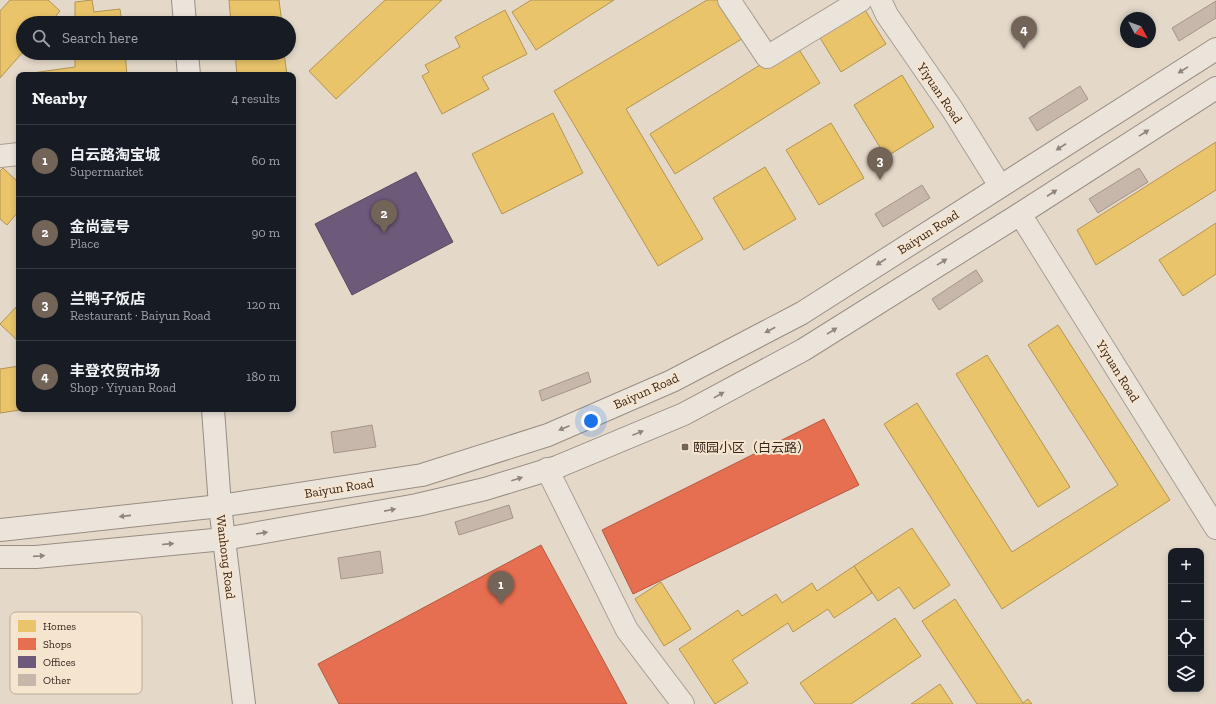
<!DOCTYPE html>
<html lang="en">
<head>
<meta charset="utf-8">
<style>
	body { margin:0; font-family:"Zilla Slab","Noto Sans SC",serif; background:#242831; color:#f1f3f6 }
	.controls { position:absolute; right:12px; bottom:12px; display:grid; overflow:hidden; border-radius:8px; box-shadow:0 2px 6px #0003 }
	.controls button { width:36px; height:36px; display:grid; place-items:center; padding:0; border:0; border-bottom:1px solid #363941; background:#171b24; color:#f1f3f6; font:20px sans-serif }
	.compass { position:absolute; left:1120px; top:12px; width:36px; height:36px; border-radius:50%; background:#171b24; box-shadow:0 2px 6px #0003; rotate:131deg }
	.you { position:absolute; left:591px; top:421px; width:14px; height:14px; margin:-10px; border:3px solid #fff; border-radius:50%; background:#1a73e8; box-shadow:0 0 0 6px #1a73e833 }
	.badge { display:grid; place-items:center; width:26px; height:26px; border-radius:50%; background:#736458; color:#fff; font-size:13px; font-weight:700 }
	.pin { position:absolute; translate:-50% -33px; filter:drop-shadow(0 1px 2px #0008) }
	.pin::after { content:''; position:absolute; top:21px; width:14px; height:12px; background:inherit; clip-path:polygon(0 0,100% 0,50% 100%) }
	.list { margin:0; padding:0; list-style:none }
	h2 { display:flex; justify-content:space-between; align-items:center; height:52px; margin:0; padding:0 16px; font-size:17px }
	h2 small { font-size:13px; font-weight:400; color:#9ea1a6 }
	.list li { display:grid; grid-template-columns:26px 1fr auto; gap:12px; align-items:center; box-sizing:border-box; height:72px; padding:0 16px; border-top:1px solid #363941 }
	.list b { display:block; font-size:15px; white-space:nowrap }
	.list p { margin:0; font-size:13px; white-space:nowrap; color:#9ea1a6 }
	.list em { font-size:13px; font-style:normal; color:#9ea1a6 }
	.icon { flex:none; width:22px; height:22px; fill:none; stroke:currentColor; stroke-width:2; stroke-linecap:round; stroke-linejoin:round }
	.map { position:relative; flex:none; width:1216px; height:704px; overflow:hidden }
	.search { position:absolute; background:#171b24; box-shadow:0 2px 6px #0003; left:16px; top:16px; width:280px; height:44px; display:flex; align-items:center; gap:10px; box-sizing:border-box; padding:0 14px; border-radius:22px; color:#9ea1a6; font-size:15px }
	.panel { position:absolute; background:#171b24; box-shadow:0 2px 6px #0003; left:16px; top:72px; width:280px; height:340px; border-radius:8px }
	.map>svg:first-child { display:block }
	.homes { fill:#e9c46a; stroke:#b39452 }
	.shops { fill:#e76f51; stroke:#b25941 }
	.offices { fill:#6d597a; stroke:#5c495e }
	.building { fill:#c7b6aa; stroke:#a49489 }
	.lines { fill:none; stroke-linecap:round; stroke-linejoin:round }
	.street-casing { stroke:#a89e93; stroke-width:24 }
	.secondary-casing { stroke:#988d83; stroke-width:24 }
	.street { stroke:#ebe4db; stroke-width:22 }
	.secondary { stroke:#ebe4db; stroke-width:22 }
	.oneway { fill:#90847b }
	.poi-dot { fill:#736458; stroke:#f6e5ce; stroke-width:1.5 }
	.labels { text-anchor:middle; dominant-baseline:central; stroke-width:4; stroke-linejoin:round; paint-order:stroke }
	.street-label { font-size:13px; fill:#36251b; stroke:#f6e5ce }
	.poi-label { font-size:13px; fill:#36251b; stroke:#f6e5ce; text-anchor:start }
	.key { fill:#f6e5ce; stroke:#bcab98; stroke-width:1 }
	.key-label { font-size:11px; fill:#36251b }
</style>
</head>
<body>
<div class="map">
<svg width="1216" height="704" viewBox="0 0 1216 704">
	<rect width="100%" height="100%" fill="#e4d9c9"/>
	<g class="homes">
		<polygon points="10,0 48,0 60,11 50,23 23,23 23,52 0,78 0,11"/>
		<polygon points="92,0 94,12 120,9 122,23 75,23 75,2"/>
		<polygon points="229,0 279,0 282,23 231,23"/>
		<polygon points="385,0 442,0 336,99 309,71"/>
		<polygon points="531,0 614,0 536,50 512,12"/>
		<polygon points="707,0 723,0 745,37 626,109 703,239 658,266 554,91"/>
		<polygon points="862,5 886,44 841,72 817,33"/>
		<polygon points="505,10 527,54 482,77 489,89 442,114 422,76 429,72 425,65 460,47 455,37"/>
		<polygon points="795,43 820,83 675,174 650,134"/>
		<polygon points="75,53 125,53 127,75 32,75 32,73 75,67"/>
		<polygon points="235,53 284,53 287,75 237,75"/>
		<polygon points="902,75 934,127 886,157 854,105"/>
		<polygon points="553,113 583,173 502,214 472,154"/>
		<polygon points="831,123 864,178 819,205 786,150"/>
		<polygon points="1216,142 1216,190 1096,265 1077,230"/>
		<polygon points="765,167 796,219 744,250 713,198"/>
		<polygon points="3,168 19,183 19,211 7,225 0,219 0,171"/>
		<polygon points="1216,223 1216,274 1183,296 1159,260"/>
		<polygon points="19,304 19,342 0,324"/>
		<polygon points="1058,325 1170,500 1002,609 884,424 917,403 1012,552 1118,485 1028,345"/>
		<polygon points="987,355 1070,487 1038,507 956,374"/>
		<polygon points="19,366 19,409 27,409 0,413 0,369"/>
		<polygon points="912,528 950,585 914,609 899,587 878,601 854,566"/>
		<polygon points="854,566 872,593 834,618 828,609 793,632 788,623 732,660 748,683 715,704 679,649 738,610 742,616 776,594 782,603 812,583 817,591"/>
		<polygon points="661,582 691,629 664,646 635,599"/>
		<polygon points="955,599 1023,703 1028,699 1032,704 977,704 922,621"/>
		<polygon points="895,618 921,656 851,704 815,704 800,683"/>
		<polygon points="940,684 953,704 911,704"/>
	</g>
	<g class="shops">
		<polygon points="824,419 859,485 633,594 602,530"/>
		<polygon points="541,545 627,704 339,704 318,664"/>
	</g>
	<polygon class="offices" points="416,172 453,242 352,295 315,224"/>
	<g class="building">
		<polygon points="1216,1 1216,18 1179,41 1172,28"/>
		<polygon points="1080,86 1088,99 1037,131 1029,118"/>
		<polygon points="1139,168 1148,182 1098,213 1089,199"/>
		<polygon points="922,185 930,198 883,227 875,214"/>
		<polygon points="976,270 983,281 939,310 932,299"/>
		<polygon points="588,372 591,382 542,401 539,391"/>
		<polygon points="372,425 376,447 334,453 331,432"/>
		<polygon points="509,505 513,518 459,535 455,522"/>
		<polygon points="380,551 383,573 341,579 338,558"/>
	</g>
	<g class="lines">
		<defs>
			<g id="street">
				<polyline points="729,0 767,57 861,0"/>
				<polyline points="880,0 887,15 952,109 1000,186"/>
				<polyline points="0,156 19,154"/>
				<polyline points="1020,214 1216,528"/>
				<polyline points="547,469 627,630 683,704"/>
			</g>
			<g id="secondary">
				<polyline points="183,0 185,23"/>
				<polyline points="187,53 189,75"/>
				<polyline points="213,409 220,506 244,704"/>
				<polyline points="0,530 220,506 422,475 548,435 672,381 802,313 1216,49"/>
				<polyline points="0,557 36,557 224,539 417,505 485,489 557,467 684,414 803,350 1020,214 1216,88"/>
			</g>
		</defs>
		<use href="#street" class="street-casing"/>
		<use href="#secondary" class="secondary-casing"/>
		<use href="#street" class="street"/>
		<use href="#secondary" class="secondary"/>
	</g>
	<defs><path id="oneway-solid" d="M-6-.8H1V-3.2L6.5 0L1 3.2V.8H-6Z"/></defs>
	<g class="oneway">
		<use href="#oneway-solid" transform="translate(1183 70) rotate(148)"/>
		<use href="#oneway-solid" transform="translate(1144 133) rotate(-32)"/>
		<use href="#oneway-solid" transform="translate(1061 147) rotate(147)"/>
		<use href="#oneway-solid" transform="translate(1052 193) rotate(-33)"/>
		<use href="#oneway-solid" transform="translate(881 262) rotate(147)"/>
		<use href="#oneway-solid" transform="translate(942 262) rotate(-32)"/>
		<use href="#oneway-solid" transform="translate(770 330) rotate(152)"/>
		<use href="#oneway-solid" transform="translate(832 331) rotate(-32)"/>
		<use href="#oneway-solid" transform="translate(719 395) rotate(-29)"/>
		<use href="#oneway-solid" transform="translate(564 428) rotate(157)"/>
		<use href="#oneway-solid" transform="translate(638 433) rotate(-22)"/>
		<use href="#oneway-solid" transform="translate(517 479) rotate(-17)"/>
		<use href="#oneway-solid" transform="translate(390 510) rotate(-11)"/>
		<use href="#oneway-solid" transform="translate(125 516) rotate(174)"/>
		<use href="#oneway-solid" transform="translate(262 533) rotate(-9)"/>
		<use href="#oneway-solid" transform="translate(168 544) rotate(-5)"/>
		<use href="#oneway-solid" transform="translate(39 556) rotate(-4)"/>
	</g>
	<rect class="poi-dot" x="681" y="443" width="8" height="8" rx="2"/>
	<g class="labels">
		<g class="street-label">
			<text transform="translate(940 93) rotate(56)">Yiyuan Road</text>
			<text transform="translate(928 232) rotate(-33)">Baiyun Road</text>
			<text transform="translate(1118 371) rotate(58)">Yiyuan Road</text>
			<text transform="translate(646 391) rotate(-24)">Baiyun Road</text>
			<text transform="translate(339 488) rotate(-9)">Baiyun Road</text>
			<text transform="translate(226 557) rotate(83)">Wanhong Road</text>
		</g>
		<g class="poi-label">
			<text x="693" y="447">颐园小区（白云路）</text>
		</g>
	</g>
	<rect x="10" y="612" width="132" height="82" rx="6" class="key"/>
	<rect x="18" y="620" width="18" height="12" fill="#e9c46a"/>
	<rect x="18" y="638" width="18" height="12" fill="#e76f51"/>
	<rect x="18" y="656" width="18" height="12" fill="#6d597a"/>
	<rect x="18" y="674" width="18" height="12" fill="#c7b6aa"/>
	<g class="key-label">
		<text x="43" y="630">Homes</text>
		<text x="43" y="648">Shops</text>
		<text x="43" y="666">Offices</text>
		<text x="43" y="684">Other</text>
	</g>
</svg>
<div class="controls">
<button>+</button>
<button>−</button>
<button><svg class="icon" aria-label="locate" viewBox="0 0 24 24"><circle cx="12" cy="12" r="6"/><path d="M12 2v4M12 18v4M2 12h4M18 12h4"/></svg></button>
<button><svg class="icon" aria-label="layers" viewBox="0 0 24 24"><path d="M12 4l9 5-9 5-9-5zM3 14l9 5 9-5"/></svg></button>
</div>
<svg class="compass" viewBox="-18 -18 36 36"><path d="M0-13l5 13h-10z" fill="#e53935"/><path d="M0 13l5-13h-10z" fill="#9ea1a6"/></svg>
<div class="you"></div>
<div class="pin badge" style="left:501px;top:604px">1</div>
<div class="pin badge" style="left:384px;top:233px">2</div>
<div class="pin badge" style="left:880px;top:180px">3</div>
<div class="pin badge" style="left:1024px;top:49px">4</div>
<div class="search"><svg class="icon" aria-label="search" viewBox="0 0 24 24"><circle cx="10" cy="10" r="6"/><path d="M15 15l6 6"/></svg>Search here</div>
<section class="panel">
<h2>Nearby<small>4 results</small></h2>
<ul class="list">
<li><span class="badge">1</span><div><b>白云路淘宝城</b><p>Supermarket</p></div><em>60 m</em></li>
<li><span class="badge">2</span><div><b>金尚壹号</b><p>Place</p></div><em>90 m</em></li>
<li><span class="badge">3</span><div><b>兰鸭子饭店</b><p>Restaurant · Baiyun Road</p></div><em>120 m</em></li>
<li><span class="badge">4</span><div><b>丰登农贸市场</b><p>Shop · Yiyuan Road</p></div><em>180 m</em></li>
</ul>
</section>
</div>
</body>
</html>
